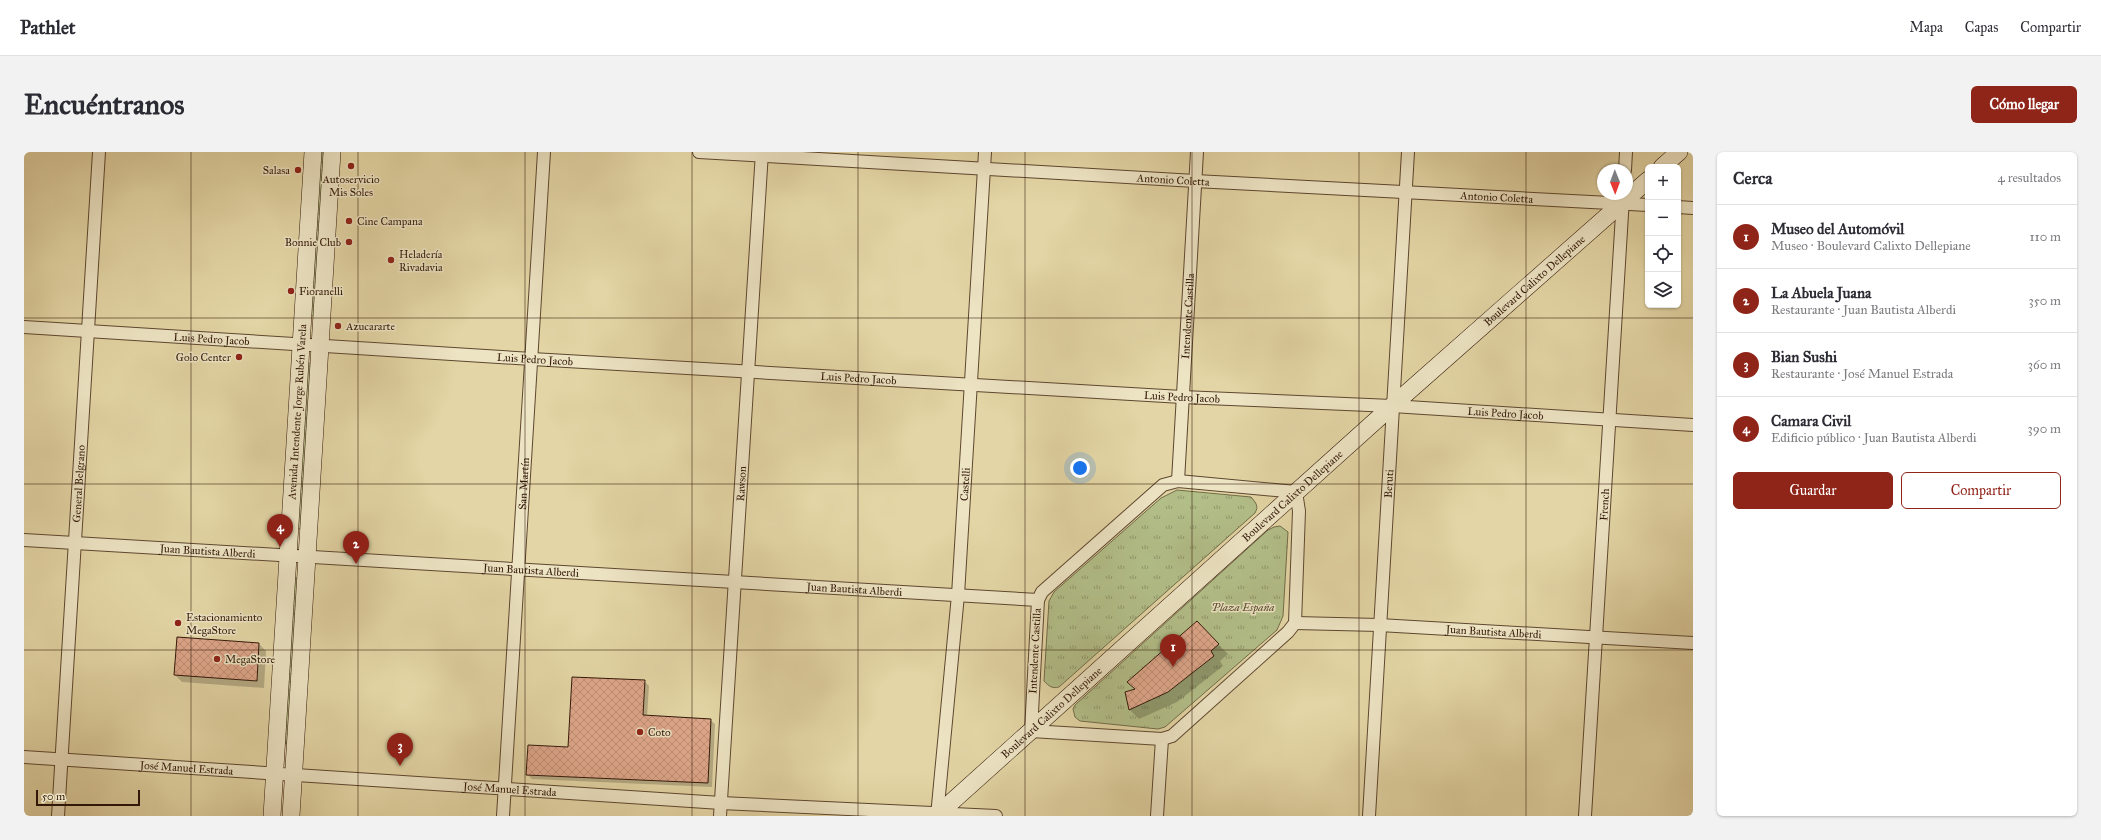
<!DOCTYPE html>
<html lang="es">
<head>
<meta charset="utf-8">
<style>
	body { margin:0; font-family:"IM FELL Great Primer",serif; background:#f2f2f3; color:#2b2b33 }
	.controls { position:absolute; right:12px; top:12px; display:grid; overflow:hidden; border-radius:6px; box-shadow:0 1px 3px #0004 }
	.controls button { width:36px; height:36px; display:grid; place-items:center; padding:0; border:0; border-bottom:1px solid #e1e1e2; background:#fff; color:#2b2b33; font:20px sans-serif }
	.compass { position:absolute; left:1573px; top:12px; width:36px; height:36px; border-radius:50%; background:#fff; box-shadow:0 1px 3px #0004; rotate:179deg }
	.scale { position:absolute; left:12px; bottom:10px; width:104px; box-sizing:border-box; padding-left:4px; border:2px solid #321808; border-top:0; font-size:11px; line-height:14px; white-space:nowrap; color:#321808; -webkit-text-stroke:3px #ede4c4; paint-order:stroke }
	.you { position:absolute; left:1056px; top:316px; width:14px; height:14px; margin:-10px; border:3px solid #fff; border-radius:50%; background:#1a73e8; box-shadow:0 0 0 6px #1a73e833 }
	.badge { display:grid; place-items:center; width:26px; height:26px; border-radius:50%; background:#8f2418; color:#fff; font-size:13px; font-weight:700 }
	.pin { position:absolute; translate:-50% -33px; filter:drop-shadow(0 1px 2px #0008) }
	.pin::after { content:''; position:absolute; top:21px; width:14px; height:12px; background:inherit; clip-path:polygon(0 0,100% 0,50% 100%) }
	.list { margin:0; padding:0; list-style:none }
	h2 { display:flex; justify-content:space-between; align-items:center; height:52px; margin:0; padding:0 16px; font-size:17px }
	h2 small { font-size:13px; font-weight:400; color:#7c7c81 }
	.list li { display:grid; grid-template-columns:26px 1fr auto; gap:12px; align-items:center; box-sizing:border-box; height:64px; padding:0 16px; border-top:1px solid #e1e1e2 }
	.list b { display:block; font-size:15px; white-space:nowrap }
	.list p { margin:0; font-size:13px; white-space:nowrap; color:#7c7c81 }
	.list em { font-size:13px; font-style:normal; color:#7c7c81 }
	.actions { display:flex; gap:8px; padding:12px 16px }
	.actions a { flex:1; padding:9px 0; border:1px solid #8f2418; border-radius:6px; text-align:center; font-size:14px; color:#8f2418 }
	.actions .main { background:#8f2418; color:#fff }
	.icon { flex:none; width:22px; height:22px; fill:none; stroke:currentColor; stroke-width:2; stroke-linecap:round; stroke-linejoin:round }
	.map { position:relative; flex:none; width:1669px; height:664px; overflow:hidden; border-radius:6px }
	header { display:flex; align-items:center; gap:24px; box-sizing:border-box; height:56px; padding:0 20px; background:#fff; border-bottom:1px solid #e1e1e2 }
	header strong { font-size:19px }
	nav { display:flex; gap:22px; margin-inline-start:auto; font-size:14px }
	.intro { display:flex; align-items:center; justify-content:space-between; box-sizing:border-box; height:96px; padding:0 24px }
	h1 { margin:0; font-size:28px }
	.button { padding:10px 18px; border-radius:6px; background:#8f2418; color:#fff; font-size:14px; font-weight:700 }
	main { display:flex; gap:24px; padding:0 24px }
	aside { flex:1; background:#fff; border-radius:6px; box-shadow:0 1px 3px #0004 }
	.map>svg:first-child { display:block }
	.grass { fill:url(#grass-dots); stroke:#726b48 }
	.park { fill:url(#park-tufts); stroke:#726b48 }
	.shadow { fill:#0003 }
	.building { fill:url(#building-cross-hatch); stroke:#321808 }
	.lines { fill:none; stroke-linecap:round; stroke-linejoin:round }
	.minor-casing { stroke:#5e472f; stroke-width:14 }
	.secondary-casing { stroke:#321808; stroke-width:18 }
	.minor { stroke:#ede4c4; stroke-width:12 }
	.secondary { stroke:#ede4c4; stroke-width:17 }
	.grid { fill:none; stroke:#321808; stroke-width:1; stroke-opacity:0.55 }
	.poi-dot { fill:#8f2418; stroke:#ede4c4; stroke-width:1.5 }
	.labels { text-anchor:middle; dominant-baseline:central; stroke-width:3; stroke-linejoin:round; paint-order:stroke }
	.poi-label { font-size:11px; fill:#321808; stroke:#ede4c4; text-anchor:start }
	.street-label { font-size:11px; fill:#321808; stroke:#ede4c4 }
	.park-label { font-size:11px; font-style:italic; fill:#584a2e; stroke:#ede4c4 }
</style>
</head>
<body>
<header>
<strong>Pathlet</strong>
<nav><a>Mapa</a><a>Capas</a><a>Compartir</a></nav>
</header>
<div class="intro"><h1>Encuéntranos</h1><a class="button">Cómo llegar</a></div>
<main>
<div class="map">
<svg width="1669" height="664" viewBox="0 0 1669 664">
	<defs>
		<pattern id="grass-dots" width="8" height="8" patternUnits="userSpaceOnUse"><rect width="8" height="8" fill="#b2be88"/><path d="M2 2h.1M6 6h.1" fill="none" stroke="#91996d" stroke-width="1.8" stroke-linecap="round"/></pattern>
		<pattern id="park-tufts" width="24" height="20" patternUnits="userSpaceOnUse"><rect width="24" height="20" fill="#b2be88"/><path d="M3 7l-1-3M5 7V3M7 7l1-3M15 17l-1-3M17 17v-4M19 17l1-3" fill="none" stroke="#91996d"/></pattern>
		<pattern id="building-cross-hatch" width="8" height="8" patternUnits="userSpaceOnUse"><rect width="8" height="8" fill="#dea68a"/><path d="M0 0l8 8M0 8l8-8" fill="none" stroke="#bf8e76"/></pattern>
	</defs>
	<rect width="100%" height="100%" fill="#e3d5a5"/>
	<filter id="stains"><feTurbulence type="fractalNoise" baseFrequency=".005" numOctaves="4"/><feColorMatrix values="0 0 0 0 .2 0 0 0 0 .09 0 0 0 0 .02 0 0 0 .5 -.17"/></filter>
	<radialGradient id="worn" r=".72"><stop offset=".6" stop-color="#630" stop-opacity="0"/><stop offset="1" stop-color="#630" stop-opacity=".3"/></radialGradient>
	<g class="grass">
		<polygon points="296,0 302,0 290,163 288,164 285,163"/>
		<polygon points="286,211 288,212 277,376 275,377 272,376 283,212"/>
		<polygon points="273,426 275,427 264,591 262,592 259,591 270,427"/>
	</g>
	<g class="park">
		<path d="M1153,338L1227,345C1232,351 1235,354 1231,361L1035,535C1028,537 1025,534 1020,529L1025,449L1030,440L1137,346Z"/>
		<polygon points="1256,374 1264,380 1259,464 1253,478 1141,575 1134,577 1056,569 1051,565 1049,557 1051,553 1244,378 1250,375"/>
	</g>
	<g class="shadow">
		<polygon points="1173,471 1204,502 1196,509 1199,514 1153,550 1115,567 1106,558 1102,541 1112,537"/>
		<polygon points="235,492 242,499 240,536 158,530 151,523"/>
		<polygon points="620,529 625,534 623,565 686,568 691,572 688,635 508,627 503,622 545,596"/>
	</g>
	<g class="building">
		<polygon points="1173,469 1195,492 1187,499 1190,504 1144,540 1105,558 1101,540 1111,537 1103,530"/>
		<polygon points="153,485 235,491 233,529 150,523"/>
		<polygon points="548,525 621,528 619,563 687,567 684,631 502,623 504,593 544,595"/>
	</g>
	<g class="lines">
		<defs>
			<g id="minor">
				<path id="s1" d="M675,0L1171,29L1624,53"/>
				<polyline points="1601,18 1602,0"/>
				<polyline points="1654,55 1669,56"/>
				<path id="s2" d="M0,175L508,207L1158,245L1368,254L1669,273"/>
				<polygon points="1154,329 1272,340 1275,359 1271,471 1264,480 1148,584 1138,587 1007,579 1014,448 1018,440 1139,333"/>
				<path id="s3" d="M1154,329L1173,0"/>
				<path id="s4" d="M0,388L1014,448"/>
				<path id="s5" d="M1271,471L1355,473L1669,491"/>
				<path id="s6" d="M0,605L697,651L972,664"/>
				<path id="s7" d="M34,664L75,0"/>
				<path id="s8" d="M479,664L520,0"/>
				<path id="s9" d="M696,664L738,0"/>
				<path id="s10" d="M913,664L934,443L961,0"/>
				<polyline points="1133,664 1138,587"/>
				<path id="s11" d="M1345,664L1384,0"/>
				<path id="s12" d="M1561,664L1599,46"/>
			</g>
			<g id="secondary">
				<polyline points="1638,15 1655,0"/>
				<path id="s13" d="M248,664L289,0"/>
				<polyline points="267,664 308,0"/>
				<path id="s14" d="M912,664L1368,254L1624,28"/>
			</g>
		</defs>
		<use href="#minor" class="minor-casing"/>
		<use href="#secondary" class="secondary-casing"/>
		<use href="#minor" class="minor"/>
		<use href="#secondary" class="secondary"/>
	</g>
	<path class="grid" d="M167,0V664M334,0V664M501,0V664M668,0V664M834,0V664M1001,0V664M1168,0V664M1335,0V664M1502,0V664M0,166H1669M0,332H1669M0,498H1669"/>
	<g class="poi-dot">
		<circle cx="327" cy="14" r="4"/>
		<circle cx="274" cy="18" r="4"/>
		<circle cx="325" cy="69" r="4"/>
		<circle cx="325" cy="90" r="4"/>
		<circle cx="367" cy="108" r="4"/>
		<circle cx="267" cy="139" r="4"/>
		<circle cx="314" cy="174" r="4"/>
		<circle cx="215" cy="205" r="4"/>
		<circle cx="154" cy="471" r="4"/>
		<circle cx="193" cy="507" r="4"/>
		<circle cx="616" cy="580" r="4"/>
	</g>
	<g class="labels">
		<g class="poi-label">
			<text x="266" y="18" text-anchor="end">Salasa</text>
			<text x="327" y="27" text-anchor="middle">Autoservicio<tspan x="327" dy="13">Mis Soles</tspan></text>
			<text x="333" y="69">Cine Campana</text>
			<text x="317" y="90" text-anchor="end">Bonnie Club</text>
			<text x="375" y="102">Heladería<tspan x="375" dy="13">Rivadavia</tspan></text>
			<text x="275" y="139">Fioranelli</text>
			<text x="322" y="174">Azucararte</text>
			<text x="207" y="205" text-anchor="end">Golo Center</text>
			<text x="162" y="465">Estacionamiento<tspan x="162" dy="13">MegaStore</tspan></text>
			<text x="201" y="507">MegaStore</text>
			<text x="624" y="580">Coto</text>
		</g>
		<g class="street-label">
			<text stroke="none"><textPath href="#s1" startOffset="475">Antonio Coletta</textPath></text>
			<text stroke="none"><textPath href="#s1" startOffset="799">Antonio Coletta</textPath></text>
			<text stroke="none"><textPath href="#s14" startOffset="803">Boulevard Calixto Dellepiane</textPath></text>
			<text stroke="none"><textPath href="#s3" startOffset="165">Intendente Castilla</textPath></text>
			<text stroke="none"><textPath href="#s2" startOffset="188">Luis Pedro Jacob</textPath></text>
			<text stroke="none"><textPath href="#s2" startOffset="512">Luis Pedro Jacob</textPath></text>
			<text stroke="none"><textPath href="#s2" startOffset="836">Luis Pedro Jacob</textPath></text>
			<text stroke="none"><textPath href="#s2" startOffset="1160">Luis Pedro Jacob</textPath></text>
			<text stroke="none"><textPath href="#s13" startOffset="405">Avenida Intendente Jorge Rubén Varela</textPath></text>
			<text stroke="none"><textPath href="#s2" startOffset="1484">Luis Pedro Jacob</textPath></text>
			<text stroke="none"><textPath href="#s7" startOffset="333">General Belgrano</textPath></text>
			<text stroke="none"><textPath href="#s8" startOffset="333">San Martín</textPath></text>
			<text stroke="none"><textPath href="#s9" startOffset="333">Rawson</textPath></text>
			<text stroke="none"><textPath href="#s10" startOffset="333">Castelli</textPath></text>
			<text stroke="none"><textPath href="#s11" startOffset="333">Beruti</textPath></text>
			<text stroke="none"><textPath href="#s14" startOffset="479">Boulevard Calixto Dellepiane</textPath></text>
			<text stroke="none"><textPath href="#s12" startOffset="312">French</textPath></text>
			<text stroke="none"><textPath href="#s4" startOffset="184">Juan Bautista Alberdi</textPath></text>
			<text stroke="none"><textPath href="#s4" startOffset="508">Juan Bautista Alberdi</textPath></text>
			<text stroke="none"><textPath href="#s4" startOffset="832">Juan Bautista Alberdi</textPath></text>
			<text stroke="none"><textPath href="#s5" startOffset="199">Juan Bautista Alberdi</textPath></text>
			<text transform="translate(1011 499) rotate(-87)">Intendente Castilla</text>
			<text stroke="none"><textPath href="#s14" startOffset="155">Boulevard Calixto Dellepiane</textPath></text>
			<text stroke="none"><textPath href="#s6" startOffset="163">José Manuel Estrada</textPath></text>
			<text stroke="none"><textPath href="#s6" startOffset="487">José Manuel Estrada</textPath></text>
		</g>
		<g class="park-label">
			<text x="1219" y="455">Plaza España</text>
		</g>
	</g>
	<rect width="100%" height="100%" filter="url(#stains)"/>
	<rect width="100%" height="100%" fill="url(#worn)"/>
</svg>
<div class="controls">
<button>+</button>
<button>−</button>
<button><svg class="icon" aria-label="locate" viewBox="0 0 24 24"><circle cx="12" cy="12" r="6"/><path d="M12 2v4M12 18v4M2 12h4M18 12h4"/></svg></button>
<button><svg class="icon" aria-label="layers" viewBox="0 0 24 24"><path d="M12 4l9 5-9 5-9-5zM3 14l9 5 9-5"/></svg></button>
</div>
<svg class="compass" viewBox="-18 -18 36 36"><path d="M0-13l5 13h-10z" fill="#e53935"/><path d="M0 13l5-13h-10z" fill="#7c7c81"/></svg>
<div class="scale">50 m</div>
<div class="you"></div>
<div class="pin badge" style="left:1149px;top:515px">1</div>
<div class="pin badge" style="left:332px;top:412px">2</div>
<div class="pin badge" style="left:376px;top:614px">3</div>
<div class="pin badge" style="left:256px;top:395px">4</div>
</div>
<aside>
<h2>Cerca<small>4 resultados</small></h2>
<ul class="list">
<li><span class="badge">1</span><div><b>Museo del Automóvil</b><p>Museo · Boulevard Calixto Dellepiane</p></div><em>110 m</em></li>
<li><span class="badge">2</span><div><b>La Abuela Juana</b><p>Restaurante · Juan Bautista Alberdi</p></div><em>350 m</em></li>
<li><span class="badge">3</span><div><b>Bian Sushi</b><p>Restaurante · José Manuel Estrada</p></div><em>360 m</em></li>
<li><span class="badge">4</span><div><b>Camara Civil</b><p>Edificio público · Juan Bautista Alberdi</p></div><em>390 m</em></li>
</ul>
<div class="actions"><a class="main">Guardar</a><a>Compartir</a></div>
</aside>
</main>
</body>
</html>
